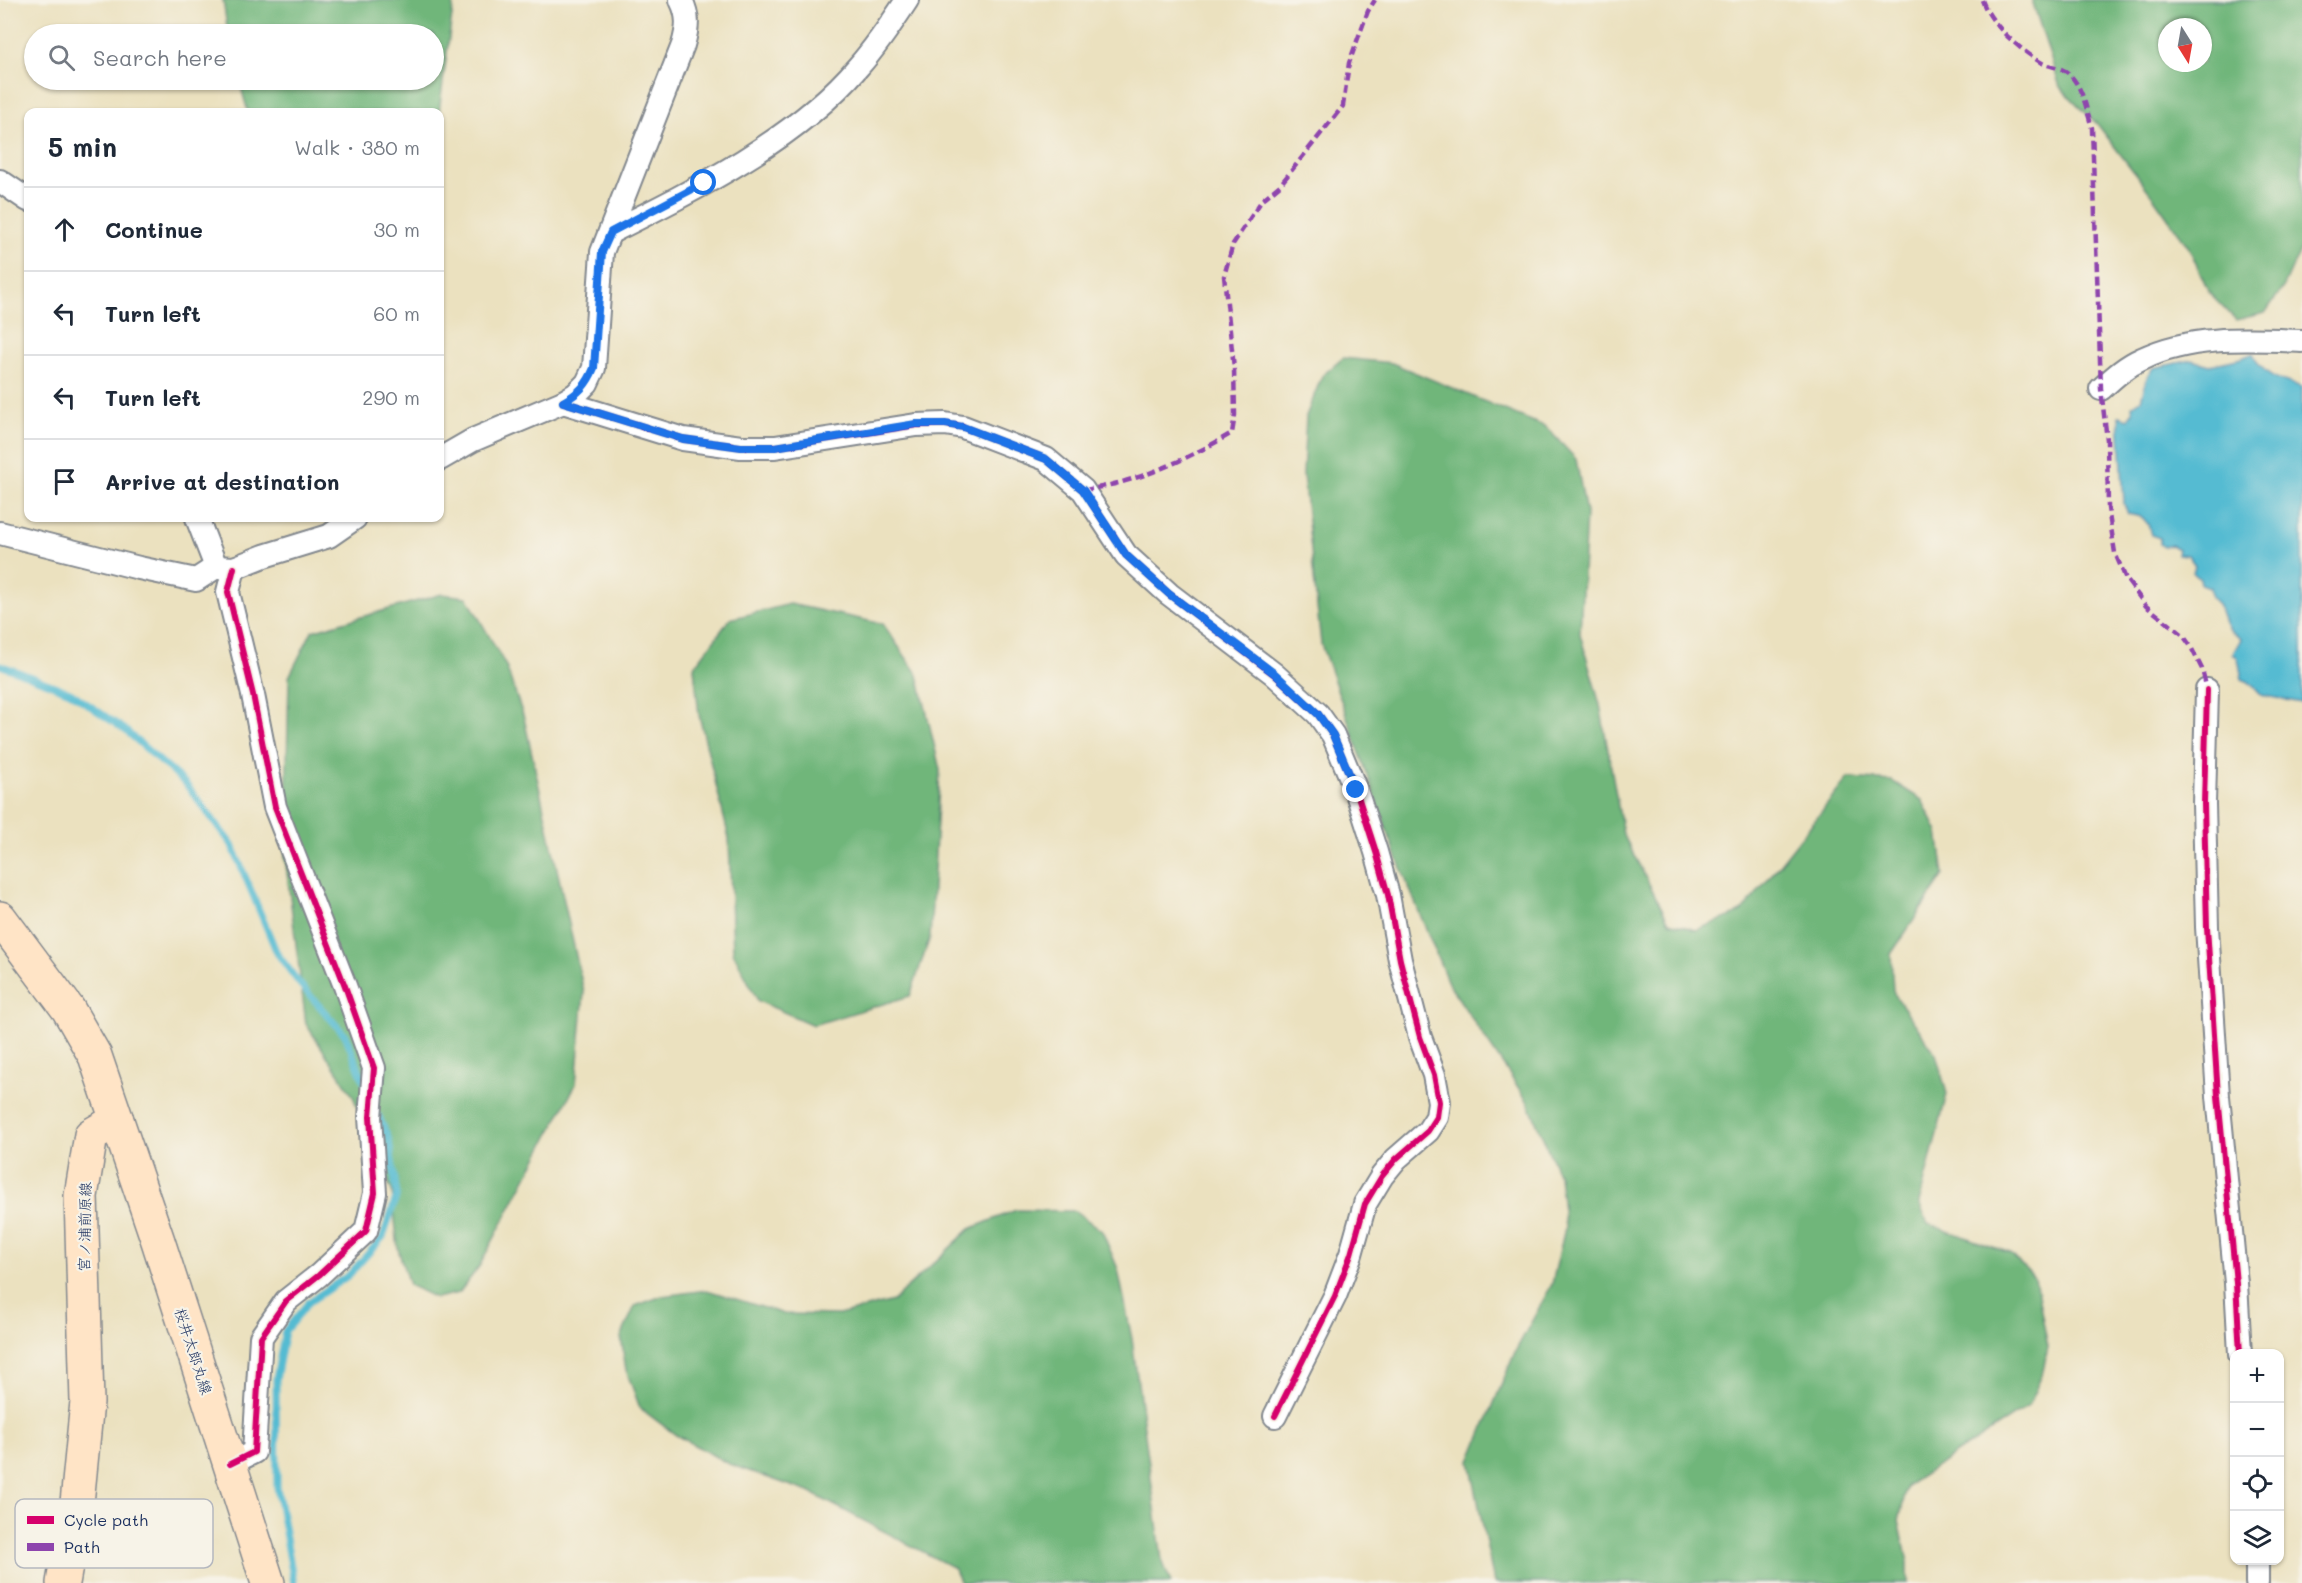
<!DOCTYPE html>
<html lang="en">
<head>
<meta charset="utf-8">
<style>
	body { margin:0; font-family:Mali,"Klee One",sans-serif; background:#f6f6f7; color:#1f2937 }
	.controls { position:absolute; right:18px; bottom:18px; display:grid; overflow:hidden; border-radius:12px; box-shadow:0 2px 4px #0004 }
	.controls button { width:54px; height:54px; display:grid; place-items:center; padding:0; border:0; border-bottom:2px solid #e0e1e3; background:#fff; color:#1f2937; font:30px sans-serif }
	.compass { position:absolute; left:2158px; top:18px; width:54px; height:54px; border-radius:50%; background:#fff; box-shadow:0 2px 4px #0004; rotate:169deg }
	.stop { position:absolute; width:18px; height:18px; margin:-14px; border:4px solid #1a73e8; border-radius:50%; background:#fff }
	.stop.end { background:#1a73e8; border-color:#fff; box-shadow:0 2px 6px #0008 }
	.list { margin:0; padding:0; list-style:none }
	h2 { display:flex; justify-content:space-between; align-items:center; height:78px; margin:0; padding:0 24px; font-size:26px }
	h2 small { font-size:20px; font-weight:400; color:#747a83 }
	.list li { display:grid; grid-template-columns:39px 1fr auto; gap:18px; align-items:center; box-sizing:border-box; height:84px; padding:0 24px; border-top:2px solid #e0e1e3 }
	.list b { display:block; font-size:22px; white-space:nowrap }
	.list em { font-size:20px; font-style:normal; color:#747a83 }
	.icon { flex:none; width:33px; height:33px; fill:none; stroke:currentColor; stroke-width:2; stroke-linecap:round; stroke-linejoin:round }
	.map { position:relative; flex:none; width:2302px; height:1583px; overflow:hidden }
	.search { position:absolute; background:#fff; box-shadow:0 2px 4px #0004; left:24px; top:24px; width:420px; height:66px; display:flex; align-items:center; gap:15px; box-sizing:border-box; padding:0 21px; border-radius:33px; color:#747a83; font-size:22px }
	.panel { position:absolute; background:#fff; box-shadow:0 2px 4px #0004; left:24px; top:108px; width:420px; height:414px; border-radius:12px }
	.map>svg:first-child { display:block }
	.forest { fill:#6fb67a; stroke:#45726c; stroke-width:1.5; fill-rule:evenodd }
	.water { fill:#54bbd2; stroke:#387598; stroke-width:1.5 }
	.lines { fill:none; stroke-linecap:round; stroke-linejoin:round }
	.stream { stroke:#54bbd2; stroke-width:7 }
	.street-casing { stroke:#83888e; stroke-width:26 }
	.secondary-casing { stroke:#83888e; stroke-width:36 }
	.street { stroke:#fff; stroke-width:22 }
	.secondary { stroke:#ffe4c6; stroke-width:33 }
	.quiet { stroke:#8e44ad; stroke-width:4.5; stroke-dasharray:9 4.5; stroke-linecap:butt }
	.cycleway-casing { stroke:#f7f3e8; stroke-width:10 }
	.cycleway { stroke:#d6006c; stroke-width:6 }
	.route { stroke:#1a73e8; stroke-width:8 }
	.labels { text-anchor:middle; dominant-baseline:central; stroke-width:4.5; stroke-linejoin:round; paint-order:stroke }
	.street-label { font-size:15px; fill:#1b2f5e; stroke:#f7f3e8 }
	.key { fill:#f7f3e8; stroke:#b5b8bf; stroke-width:1.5 }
	.key-label { font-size:16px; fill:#1b2f5e }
</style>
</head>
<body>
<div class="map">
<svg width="2302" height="1583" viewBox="0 0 2302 1583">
	<rect width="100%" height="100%" fill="#f7f3e8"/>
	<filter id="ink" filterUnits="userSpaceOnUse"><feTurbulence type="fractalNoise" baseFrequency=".0167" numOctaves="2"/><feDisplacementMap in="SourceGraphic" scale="12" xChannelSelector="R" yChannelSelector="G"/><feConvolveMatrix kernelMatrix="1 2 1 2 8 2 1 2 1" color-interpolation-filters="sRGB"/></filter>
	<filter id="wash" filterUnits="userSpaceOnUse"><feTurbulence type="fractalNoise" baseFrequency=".008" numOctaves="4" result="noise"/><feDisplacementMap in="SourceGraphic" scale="24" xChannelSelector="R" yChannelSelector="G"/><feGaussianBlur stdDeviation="1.35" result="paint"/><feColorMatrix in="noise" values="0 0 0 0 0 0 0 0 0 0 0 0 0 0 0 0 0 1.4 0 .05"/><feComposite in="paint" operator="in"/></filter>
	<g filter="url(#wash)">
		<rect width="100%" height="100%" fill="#ebe1bf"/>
		<g class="forest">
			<polygon points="223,0 454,0 439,112 248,112 239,80 434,80 434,34 228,34"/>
			<path d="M2032,0H2302V246L2284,286L2265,313L2236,320L2209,292L2188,246L2154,198L2098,125L2060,87ZM2167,27H2203V63H2167Z"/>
			<polygon points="1343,358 1392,363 1546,427 1576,459 1586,513 1580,634 1600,705 1623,834 1669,922 1696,930 1742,912 1848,778 1892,781 1922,800 1938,832 1944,875 1891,954 1893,992 1936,1054 1947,1094 1919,1203 1928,1224 2010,1253 2035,1279 2048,1347 2042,1375 2028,1406 1907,1486 1899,1521 1908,1562 1908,1583 1494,1583 1470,1461 1515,1352 1552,1284 1565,1228 1559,1176 1528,1102 1448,983 1397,858 1321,644 1303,475 1306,416 1322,376"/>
			<polygon points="442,594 467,597 506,666 524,718 584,992 576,1084 480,1265 459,1293 436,1298 409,1285 398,1249 392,1191 352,1094 306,1024 285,857 289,677 312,631"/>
			<polygon points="790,604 883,624 918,675 940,770 930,937 910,996 813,1025 758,1001 733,952 729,838 699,715 694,667 730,619"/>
			<polygon points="1016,1210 1075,1211 1102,1231 1118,1269 1132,1339 1162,1560 1171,1583 961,1583 954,1568 809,1492 729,1464 676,1435 640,1408 626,1370 621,1337 635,1306 662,1296 707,1290 784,1314 839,1315 893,1301 970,1229"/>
		</g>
		<path class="water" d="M2253,353C2260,375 2282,381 2302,387V703L2261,695L2249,682L2242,679L2238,658L2233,653L2241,639C2237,635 2232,633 2229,629C2221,621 2224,607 2211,597L2210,587L2201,584L2200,578L2193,573L2195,565L2188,555L2177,554L2178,549L2171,545L2164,547L2160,544V538L2151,535L2148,524L2142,517L2128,514L2124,503L2119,416L2128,419L2133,412L2132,406L2141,400L2147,377L2153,368L2192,360L2210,365L2242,358Z"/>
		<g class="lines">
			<g class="stream">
				<polyline points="0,665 70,692 125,730 185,783 232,845 277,953 299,983 345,1035 365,1084"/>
				<polyline points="294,1583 277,1487 276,1379 285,1331 309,1302 349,1275 383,1237 397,1195 389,1140 379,1117"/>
			</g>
		</g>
	</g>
	<g filter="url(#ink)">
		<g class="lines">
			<defs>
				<g id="street">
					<polyline points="0,181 28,200"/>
					<path d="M611,232C695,190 797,139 858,67C876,47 892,23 907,0"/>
					<path d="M2101,389C2114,377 2126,366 2142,359C2191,335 2249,339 2302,341"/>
					<polyline points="563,402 683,439 741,447 775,447 916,425 945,424 963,427 1046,459 1083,490 1126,555 1169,594 1274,674 1318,714 1333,735 1356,790 1376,852 1388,895 1400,960 1420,1037 1434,1075 1439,1102 1437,1117 1428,1131 1396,1159 1382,1176 1365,1204 1351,1254 1335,1296 1275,1416"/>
					<path d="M440,459L473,440L563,402L576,394L587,383L594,368L602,252L683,45C688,28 689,16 681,0"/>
					<polyline points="197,518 216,567"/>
					<polyline points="0,533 139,568 196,580 216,567 234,568 264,556 329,536 355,518"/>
					<polyline points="2207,690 2204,804 2207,927 2218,1096 2236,1283 2240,1354"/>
					<polyline points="230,1464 254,1452 261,1337 286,1301 319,1275 366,1231 375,1193 370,1117 374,1068 345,986 275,807 253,695 228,592 234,568"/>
					<polyline points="2257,1560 2257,1583"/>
				</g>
				<g id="secondary">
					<polyline points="0,918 68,1009 95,1056 158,1241 268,1583"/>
					<polyline points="63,1583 77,1503 87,1402 81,1196 91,1135 117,1120"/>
				</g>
			</defs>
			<use href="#street" class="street-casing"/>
			<use href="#secondary" class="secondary-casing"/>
			<use href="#street" class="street"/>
			<use href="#secondary" class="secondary"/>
			<g class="quiet">
				<path d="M1982,0C1991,25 2019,49 2042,63C2050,67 2062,67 2068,73C2083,87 2086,108 2092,128L2101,389L2107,440L2108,508L2115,553L2126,579L2146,606L2182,634L2190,645L2202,669L2207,690"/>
				<path d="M1083,490C1136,483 1186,460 1232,433L1235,415L1234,368L1224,276L1233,244L1262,200L1280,185L1343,106L1349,63L1368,11L1375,0"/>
			</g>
			<defs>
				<g id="cycleway">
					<polyline points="563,402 683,439 741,447 775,447 916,425 945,424 963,427 1046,459 1083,490 1126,555 1169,594 1274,674 1318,714 1333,735 1356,790 1376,852 1388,895 1400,960 1420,1037 1434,1075 1439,1102 1437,1117 1428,1131 1396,1159 1382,1176 1365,1204 1351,1254 1335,1296 1275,1416"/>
					<polyline points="2207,690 2204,804 2207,927 2218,1096 2236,1283 2240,1354"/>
					<polyline points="230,1464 254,1452 261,1337 286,1301 319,1275 366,1231 375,1193 370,1117 374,1068 345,986 275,807 253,695 228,592 234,568"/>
				</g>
			</defs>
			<use href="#cycleway" class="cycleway-casing"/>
			<use href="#cycleway" class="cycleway"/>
		</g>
	</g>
	<g class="lines" filter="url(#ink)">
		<path class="route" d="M704,183L611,232L602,252L594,368C587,385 579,393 563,402L683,439L741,447H775L916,424H945L963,427L1046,459L1083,490L1126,555L1169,594L1275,674L1318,714L1333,735L1356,790"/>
	</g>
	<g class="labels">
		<g class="street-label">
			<text transform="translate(84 1227) rotate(-89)">宮ノ浦前原線</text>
			<text transform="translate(194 1351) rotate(72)">桜井太郎丸線</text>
		</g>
	</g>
	<rect x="15" y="1499" width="198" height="69" rx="9" class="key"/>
	<rect x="27" y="1516" width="27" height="8" fill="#d6006c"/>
	<rect x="27" y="1543" width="27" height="8" fill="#8e44ad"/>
	<g class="key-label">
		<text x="64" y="1526">Cycle path</text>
		<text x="64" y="1553">Path</text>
	</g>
</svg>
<div class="controls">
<button>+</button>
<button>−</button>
<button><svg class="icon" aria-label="locate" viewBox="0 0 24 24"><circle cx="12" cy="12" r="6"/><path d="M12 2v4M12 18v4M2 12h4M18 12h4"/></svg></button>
<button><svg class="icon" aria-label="layers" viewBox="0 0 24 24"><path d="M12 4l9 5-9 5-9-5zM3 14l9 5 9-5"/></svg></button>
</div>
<svg class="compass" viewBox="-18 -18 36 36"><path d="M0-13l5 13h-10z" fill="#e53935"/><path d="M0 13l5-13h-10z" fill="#747a83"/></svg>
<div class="stop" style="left:704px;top:183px"></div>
<div class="stop end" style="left:1356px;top:790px"></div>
<div class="search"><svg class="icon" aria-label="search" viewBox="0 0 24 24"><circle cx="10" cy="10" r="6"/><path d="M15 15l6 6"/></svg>Search here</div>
<section class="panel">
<h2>5 min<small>Walk · 380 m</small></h2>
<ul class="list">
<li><svg class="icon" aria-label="ahead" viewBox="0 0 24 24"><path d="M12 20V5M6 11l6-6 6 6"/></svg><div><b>Continue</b></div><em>30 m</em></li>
<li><svg class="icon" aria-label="left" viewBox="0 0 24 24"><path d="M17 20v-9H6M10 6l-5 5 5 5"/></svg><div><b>Turn left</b></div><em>60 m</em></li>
<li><svg class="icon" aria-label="left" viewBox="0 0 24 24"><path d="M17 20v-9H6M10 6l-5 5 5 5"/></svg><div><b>Turn left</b></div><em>290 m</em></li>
<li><svg class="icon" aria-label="arrive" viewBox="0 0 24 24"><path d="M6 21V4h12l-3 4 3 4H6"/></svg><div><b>Arrive at destination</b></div></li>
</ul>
</section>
</div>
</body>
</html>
